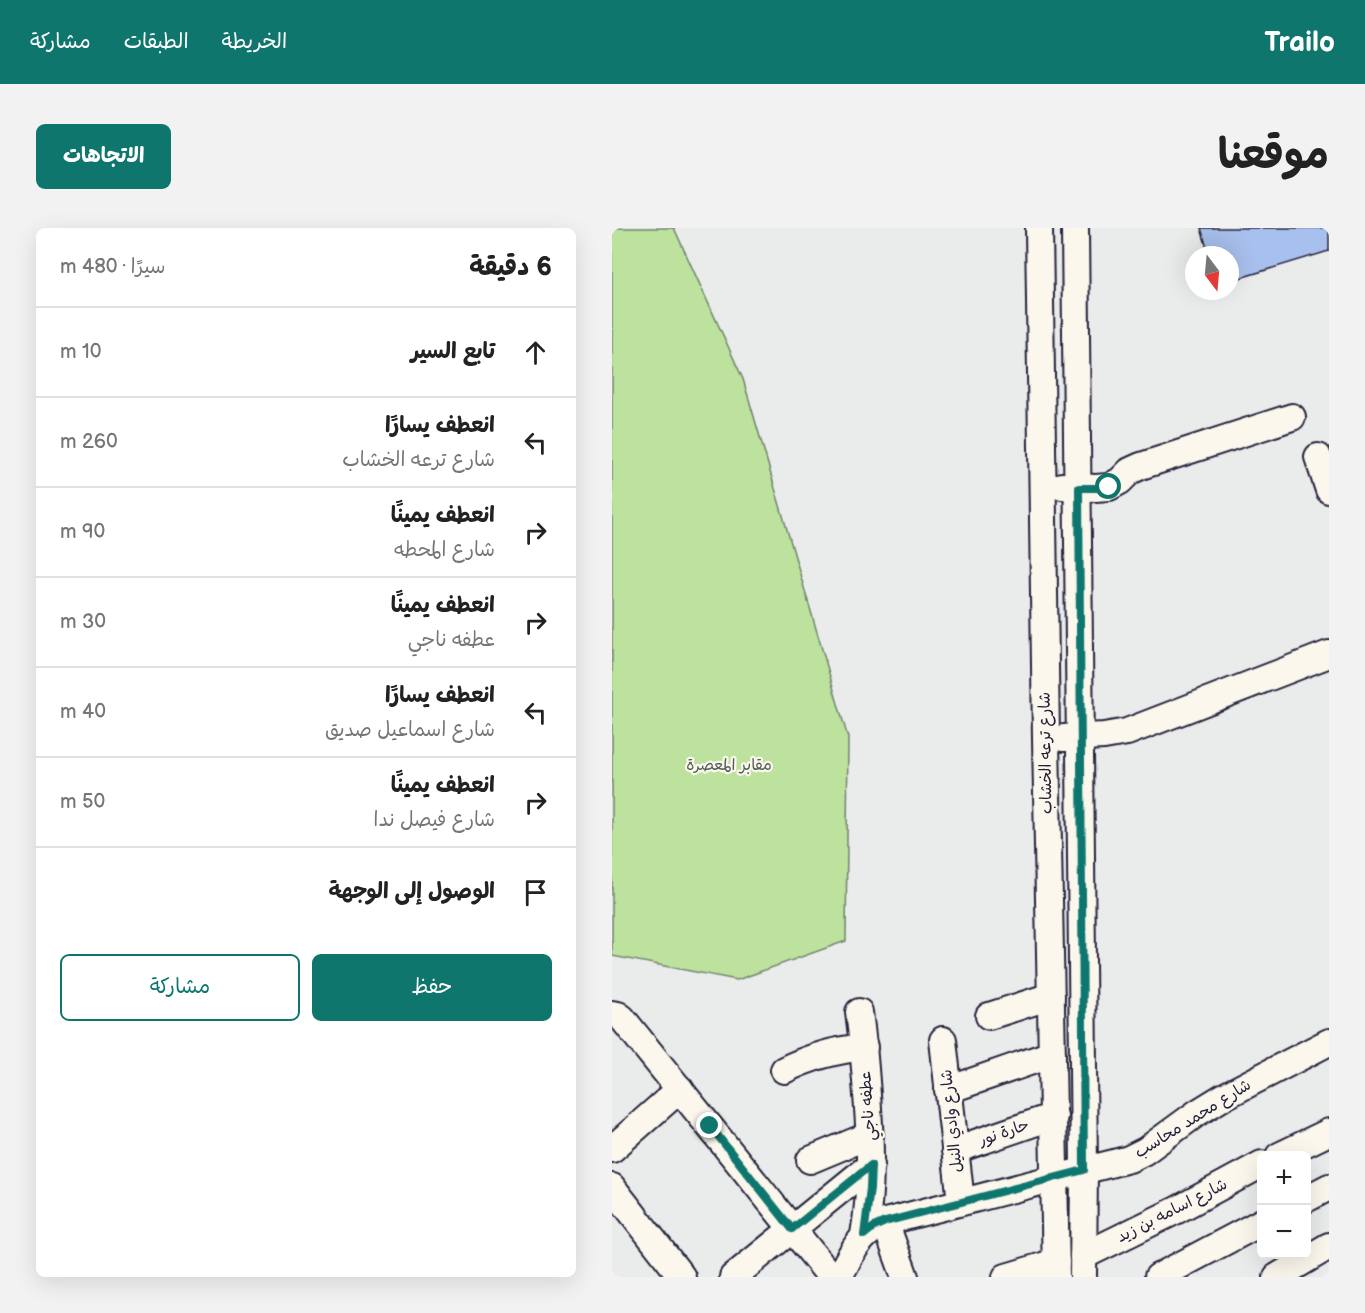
<!DOCTYPE html>
<html lang="ar">
<head>
<meta charset="utf-8">
<style>
	body { margin:0; font-family:"Balsamiq Sans","Playpen Sans Arabic",sans-serif; background:#f2f2f2; color:#222; direction:rtl }
	.controls { position:absolute; right:18px; bottom:18px; display:grid; overflow:hidden; border-radius:9px; box-shadow:0 6px 24px #0002 }
	.controls button { width:54px; height:54px; display:grid; place-items:center; padding:0; border:0; border-bottom:2px solid #e0e0e0; background:#fff; color:#222; font:30px sans-serif }
	.compass { position:absolute; left:573px; top:18px; width:54px; height:54px; border-radius:50%; background:#fff; box-shadow:0 6px 24px #0002; rotate:164deg }
	.stop { position:absolute; width:18px; height:18px; margin:-14px; border:4px solid #0f766e; border-radius:50%; background:#fff }
	.stop.end { background:#0f766e; border-color:#fff; box-shadow:0 2px 6px #0008 }
	.list { margin:0; padding:0; list-style:none }
	h2 { display:flex; justify-content:space-between; align-items:center; height:78px; margin:0; padding:0 24px; font-size:26px }
	h2 small { font-size:20px; font-weight:400; color:#767676 }
	.list li { display:grid; grid-template-columns:39px 1fr auto; gap:18px; align-items:center; box-sizing:border-box; height:90px; padding:0 24px; border-top:2px solid #e0e0e0 }
	.list b { display:block; font-size:22px; white-space:nowrap }
	.list p { margin:0; font-size:20px; white-space:nowrap; color:#767676 }
	.list em { font-size:20px; font-style:normal; color:#767676 }
	.actions { display:flex; gap:12px; padding:18px 24px }
	.actions a { flex:1; padding:14px 0; border:2px solid #0f766e; border-radius:9px; text-align:center; font-size:21px; color:#0f766e }
	.actions .main { background:#0f766e; color:#fff }
	.icon { flex:none; width:33px; height:33px; fill:none; stroke:currentColor; stroke-width:2; stroke-linecap:round; stroke-linejoin:round }
	.map { position:relative; flex:none; width:717px; height:1049px; overflow:hidden; direction:ltr; border-radius:9px }
	header { display:flex; align-items:center; gap:36px; box-sizing:border-box; height:84px; padding:0 30px; background:#0f766e; color:#fff }
	header strong { font-size:28px }
	nav { display:flex; gap:33px; margin-inline-start:auto; font-size:21px }
	.intro { display:flex; align-items:center; justify-content:space-between; box-sizing:border-box; height:144px; padding:0 36px }
	h1 { margin:0; font-size:42px }
	.button { padding:15px 27px; border-radius:9px; background:#0f766e; color:#fff; font-size:21px; font-weight:700 }
	main { display:flex; gap:36px; padding:0 36px }
	aside { flex:1; background:#fff; border-radius:9px; box-shadow:0 6px 24px #0002 }
	.map>svg:first-child { display:block }
	.green { fill:#bce29d; stroke:#6f826c; stroke-width:1.5 }
	.building { fill:#a8c0ee; stroke:#22223b; stroke-width:1.5 }
	.lines { fill:none; stroke-linecap:round; stroke-linejoin:round }
	.minor-casing { stroke:#22223b; stroke-width:30 }
	.minor { stroke:#fbf7ec; stroke-width:26 }
	.route { stroke:#0f766e; stroke-width:8 }
	.labels { text-anchor:middle; dominant-baseline:central; stroke-width:4.5; stroke-linejoin:round; paint-order:stroke }
	.street-label { font-size:16px; fill:#22223b; stroke:#fbf7ec }
	.park-label { font-size:16px; fill:#505c58; stroke:#fbf7ec }
</style>
</head>
<body>
<header>
<strong>Trailo</strong>
<nav><a>الخريطة</a><a>الطبقات</a><a>مشاركة</a></nav>
</header>
<div class="intro"><h1>موقعنا</h1><a class="button">الاتجاهات</a></div>
<main>
<div class="map">
<svg width="717" height="1049" viewBox="0 0 717 1049">
	<rect width="100%" height="100%" fill="#eaecec"/>
	<filter id="ink" filterUnits="userSpaceOnUse"><feTurbulence type="fractalNoise" baseFrequency=".0167" numOctaves="2"/><feDisplacementMap in="SourceGraphic" scale="12" xChannelSelector="R" yChannelSelector="G"/><feConvolveMatrix kernelMatrix="1 2 1 2 8 2 1 2 1" color-interpolation-filters="sRGB"/></filter>
	<g filter="url(#ink)">
		<polygon class="green" points="0,0 62,0 131,151 236,510 234,713 125,752 0,728"/>
		<polygon class="building" points="589,0 717,0 717,23 618,53 618,27 597,27"/>
		<g class="lines">
			<defs>
				<g id="minor">
					<polyline points="427,0 434,510 444,1049"/>
					<polyline points="463,0 472,942 471,1049"/>
					<polyline points="706,229 717,262"/>
					<polyline points="450,258 483,260 497,259 508,253 518,243 529,238 680,189"/>
					<polyline points="452,510 492,508 515,504 717,426"/>
					<path d="M247,784C251,812 253,839 255,867C259,916 260,960 252,1007"/>
					<polyline points="0,786 6,787 10,790 219,1049"/>
					<polyline points="377,788 439,768"/>
					<polyline points="331,812 349,974"/>
					<path d="M172,842C198,829 223,822 252,819"/>
					<polyline points="336,862 440,826"/>
					<polyline points="0,921 68,861"/>
					<polyline points="343,922 442,888"/>
					<polyline points="667,928 717,904"/>
					<polyline points="198,932 258,907"/>
					<polyline points="0,959 70,1049"/>
					<polyline points="694,971 717,959"/>
					<polyline points="273,994 293,1049"/>
					<polyline points="471,1028 565,982 650,936"/>
					<polyline points="121,1049 259,937"/>
					<path d="M227,1049C240,1024 247,1007 273,994L517,931L533,923L585,885L611,869L717,814"/>
					<polyline points="394,1049 444,1034"/>
					<polyline points="546,1049 650,994"/>
					<polyline points="665,1049 717,1018"/>
				</g>
			</defs>
			<use href="#minor" class="minor-casing"/>
			<use href="#minor" class="minor"/>
		</g>
	</g>
	<g class="lines" filter="url(#ink)">
		<polyline class="route" points="98,898 180,1001 259,937 258,960 252,1007 262,999 273,994 472,942 467,260 483,260 497,259"/>
	</g>
	<g class="labels">
		<g class="street-label">
			<text transform="translate(434 525) rotate(-91)">شارع ترعه الخشاب</text>
			<text transform="translate(256 878) rotate(-94)">عطفه ناجي</text>
			<text transform="translate(581 891) rotate(-32)">شارع محمد محاسب</text>
			<text transform="translate(340 893) rotate(-96)">شارع وادي النيل</text>
			<text transform="translate(392 905) rotate(-19)">حارة نور</text>
			<text transform="translate(560 983) rotate(-27)">شارع اسامه بن زيد</text>
		</g>
		<g class="park-label">
			<text x="117" y="537">مقابر المعصرة</text>
		</g>
	</g>
</svg>
<div class="controls">
<button>+</button>
<button>−</button>
</div>
<svg class="compass" viewBox="-18 -18 36 36"><path d="M0-13l5 13h-10z" fill="#e53935"/><path d="M0 13l5-13h-10z" fill="#767676"/></svg>
<div class="stop" style="left:497px;top:259px"></div>
<div class="stop end" style="left:98px;top:898px"></div>
</div>
<aside>
<h2>6 دقيقة<small>سيرًا · 480 m</small></h2>
<ul class="list">
<li><svg class="icon" aria-label="ahead" viewBox="0 0 24 24"><path d="M12 20V5M6 11l6-6 6 6"/></svg><div><b>تابع السير</b></div><em>10 m</em></li>
<li><svg class="icon" aria-label="left" viewBox="0 0 24 24"><path d="M17 20v-9H6M10 6l-5 5 5 5"/></svg><div><b>انعطف يسارًا</b><p>شارع ترعه الخشاب</p></div><em>260 m</em></li>
<li><svg class="icon" aria-label="right" viewBox="0 0 24 24"><path d="M7 20v-9h11M14 6l5 5-5 5"/></svg><div><b>انعطف يمينًا</b><p>شارع المحطه</p></div><em>90 m</em></li>
<li><svg class="icon" aria-label="right" viewBox="0 0 24 24"><path d="M7 20v-9h11M14 6l5 5-5 5"/></svg><div><b>انعطف يمينًا</b><p>عطفه ناجي</p></div><em>30 m</em></li>
<li><svg class="icon" aria-label="left" viewBox="0 0 24 24"><path d="M17 20v-9H6M10 6l-5 5 5 5"/></svg><div><b>انعطف يسارًا</b><p>شارع اسماعيل صديق</p></div><em>40 m</em></li>
<li><svg class="icon" aria-label="right" viewBox="0 0 24 24"><path d="M7 20v-9h11M14 6l5 5-5 5"/></svg><div><b>انعطف يمينًا</b><p>شارع فيصل ندا</p></div><em>50 m</em></li>
<li><svg class="icon" aria-label="arrive" viewBox="0 0 24 24"><path d="M6 21V4h12l-3 4 3 4H6"/></svg><div><b>الوصول إلى الوجهة</b></div></li>
</ul>
<div class="actions"><a class="main">حفظ</a><a>مشاركة</a></div>
</aside>
</main>
</body>
</html>
